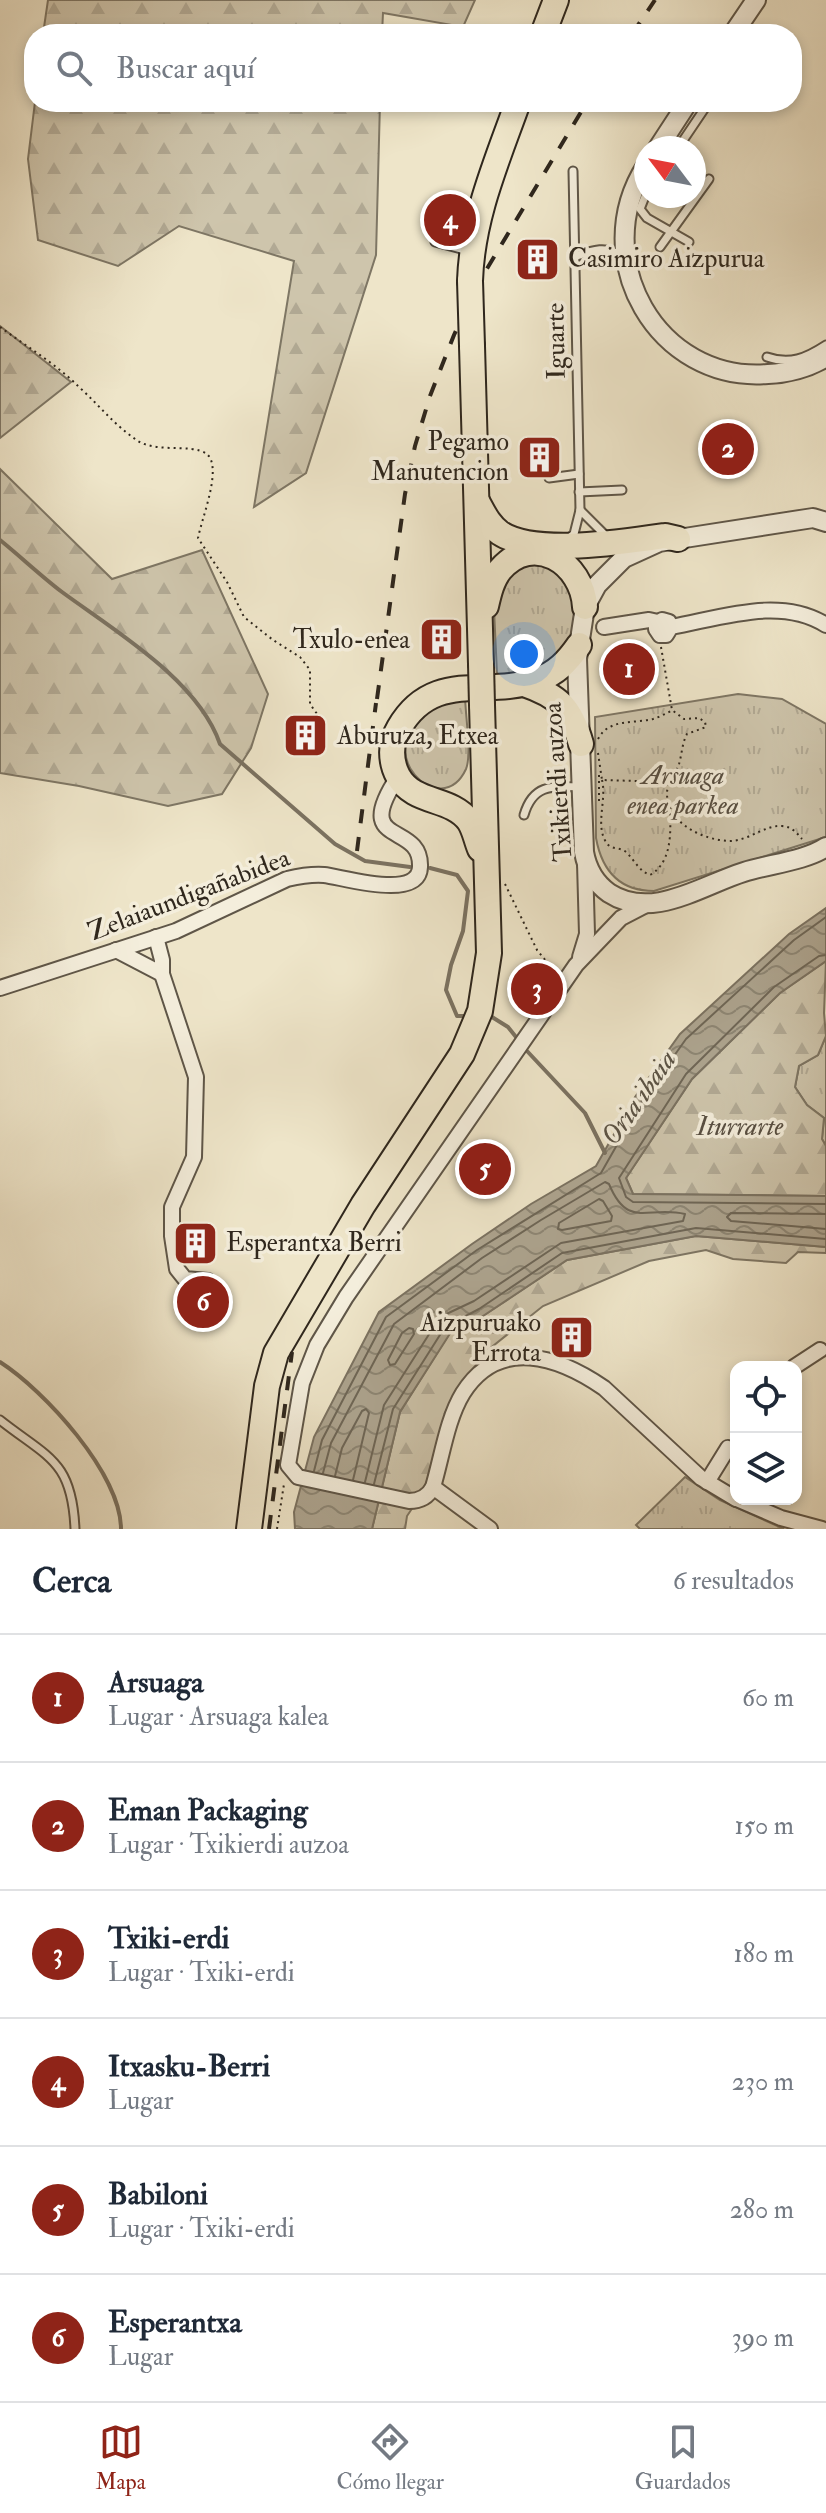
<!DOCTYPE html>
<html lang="es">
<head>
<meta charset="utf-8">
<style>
	body { margin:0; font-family:"IM FELL Double Pica",serif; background:#f6f6f7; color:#1f2937 }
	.controls { position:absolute; right:24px; bottom:24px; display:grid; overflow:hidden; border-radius:16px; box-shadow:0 4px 12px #0003 }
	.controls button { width:72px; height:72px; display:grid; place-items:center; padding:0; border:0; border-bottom:2px solid #e0e1e3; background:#fff; color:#1f2937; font:40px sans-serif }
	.compass { position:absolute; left:634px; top:136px; width:72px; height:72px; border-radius:50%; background:#fff; box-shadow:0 4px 12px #0003; rotate:302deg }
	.you { position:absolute; left:524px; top:654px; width:28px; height:28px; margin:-20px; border:6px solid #fff; border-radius:50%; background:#1a73e8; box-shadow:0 0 0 12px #1a73e833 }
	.badge { display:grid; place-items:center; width:52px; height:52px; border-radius:50%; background:#8f2418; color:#fff; font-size:26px; font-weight:700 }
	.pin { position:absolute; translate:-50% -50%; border:4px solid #fff; box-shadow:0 2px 8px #0006 }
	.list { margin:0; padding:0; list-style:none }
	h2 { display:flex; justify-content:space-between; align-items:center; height:104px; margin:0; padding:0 32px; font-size:34px }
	h2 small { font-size:26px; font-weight:400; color:#747a83 }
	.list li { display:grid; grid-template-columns:52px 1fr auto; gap:24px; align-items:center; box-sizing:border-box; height:128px; padding:0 32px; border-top:2px solid #e0e1e3 }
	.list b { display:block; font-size:30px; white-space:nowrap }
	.list p { margin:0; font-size:26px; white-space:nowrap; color:#747a83 }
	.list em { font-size:26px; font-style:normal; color:#747a83 }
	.icon { flex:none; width:44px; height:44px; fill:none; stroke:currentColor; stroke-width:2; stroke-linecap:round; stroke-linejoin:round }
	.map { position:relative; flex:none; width:826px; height:1529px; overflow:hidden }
	.search { position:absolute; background:#fff; box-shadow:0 4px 12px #0003; left:24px; right:24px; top:24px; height:88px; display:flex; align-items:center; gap:20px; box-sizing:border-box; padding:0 28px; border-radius:32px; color:#747a83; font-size:30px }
	.sheet { height:872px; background:#fff }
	nav { display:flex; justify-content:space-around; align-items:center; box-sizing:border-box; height:112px; border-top:2px solid #e0e1e3; background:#fff; font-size:22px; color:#747a83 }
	nav a { display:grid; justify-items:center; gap:4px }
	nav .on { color:#8f2418 }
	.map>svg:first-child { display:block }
	.grass { fill:url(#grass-tufts); stroke:#7e7664; stroke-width:2 }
	.forest { fill:url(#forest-firs); stroke:#7e7664; stroke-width:2 }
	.water { fill:url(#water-waves); stroke:#7b7261; stroke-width:2 }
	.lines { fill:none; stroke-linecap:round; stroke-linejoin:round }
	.shore { stroke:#6e6656; stroke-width:2 }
	.stream { stroke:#7b7261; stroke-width:4 }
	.service-casing { stroke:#5f5648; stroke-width:11 }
	.minor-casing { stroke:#5f5648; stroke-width:18 }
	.tertiary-casing { stroke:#5f5648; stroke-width:22 }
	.trunk-casing { stroke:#2f271d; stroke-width:28 }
	.path { stroke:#2f271d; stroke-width:2; stroke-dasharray:2 4; stroke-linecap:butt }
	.service { stroke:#f4eedc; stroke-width:7 }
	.minor { stroke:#f4eedc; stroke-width:14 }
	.tertiary { stroke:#f4eedc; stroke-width:18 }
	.trunk { stroke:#eee5c9; stroke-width:24 }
	.rail { stroke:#2f271d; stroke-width:4; stroke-dasharray:14 14; stroke-linecap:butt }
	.trunk-bridge-casing { stroke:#2f271d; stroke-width:28; stroke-linecap:butt }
	.trunk-bridge { stroke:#eee5c9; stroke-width:24 }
	.labels { text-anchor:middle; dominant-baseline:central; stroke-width:7; stroke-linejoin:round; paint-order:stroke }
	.poi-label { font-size:26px; fill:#2f271d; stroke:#f4eedc; text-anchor:start }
	.street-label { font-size:26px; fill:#2f271d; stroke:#f4eedc }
	.park-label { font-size:26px; font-style:italic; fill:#574e41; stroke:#f4eedc }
	.water-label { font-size:28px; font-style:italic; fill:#5b5345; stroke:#f4eedc }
</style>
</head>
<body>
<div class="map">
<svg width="826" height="1529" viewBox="0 0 826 1529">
	<defs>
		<pattern id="grass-tufts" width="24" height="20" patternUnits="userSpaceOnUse" patternTransform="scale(2)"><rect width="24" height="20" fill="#cec5ac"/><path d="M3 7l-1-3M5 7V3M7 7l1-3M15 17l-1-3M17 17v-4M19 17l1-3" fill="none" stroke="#b1a994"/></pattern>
		<pattern id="forest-firs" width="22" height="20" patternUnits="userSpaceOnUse" patternTransform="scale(2)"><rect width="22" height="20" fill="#cec5ac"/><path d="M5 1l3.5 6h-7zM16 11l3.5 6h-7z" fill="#b1a994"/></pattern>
		<pattern id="water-waves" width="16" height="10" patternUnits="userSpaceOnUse" patternTransform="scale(2)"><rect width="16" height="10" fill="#ada48f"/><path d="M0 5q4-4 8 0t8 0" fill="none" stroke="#8d8674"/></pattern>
	</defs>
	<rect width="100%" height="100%" fill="#eee5c9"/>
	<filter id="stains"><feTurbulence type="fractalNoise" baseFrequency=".0025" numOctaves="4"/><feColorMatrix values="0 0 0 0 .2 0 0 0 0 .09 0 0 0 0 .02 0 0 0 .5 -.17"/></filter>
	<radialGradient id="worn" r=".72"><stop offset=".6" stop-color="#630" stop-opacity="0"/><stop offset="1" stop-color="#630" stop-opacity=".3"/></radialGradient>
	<g class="grass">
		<path d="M521,564H554C560,570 572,579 574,588C584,620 569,662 535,672C524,675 509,673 497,674L494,609L500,586Z"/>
		<path d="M738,694L782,699L826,724V837L654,891C620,891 602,871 596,838L595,717Z"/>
		<path d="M465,695C465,713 472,755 466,769C441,823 367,752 430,708C439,702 454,699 465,695Z"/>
		<polygon points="826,1036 826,1146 822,1139 824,1118 807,1105 795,1087 799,1066 818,1055"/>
		<polygon points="685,1477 720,1500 784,1529 640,1529 636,1525"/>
	</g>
	<g class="forest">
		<polygon points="48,0 475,0 463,27 383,13 382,34 43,34"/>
		<polygon points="35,102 380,102 376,255 306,473 254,507 294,261 179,226 118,266 38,240 28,159"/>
		<polygon points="0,326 71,382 0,438"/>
		<polygon points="0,469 112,579 202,550 268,694 251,748 222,794 168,806 79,786 0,773"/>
		<polygon points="826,961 824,1013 826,1036 818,1055 799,1066 795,1087 807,1105 824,1118 822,1139 826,1146 826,1196 633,1194 626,1178 692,1079 780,993"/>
		<polygon points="696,1236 826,1247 826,1253 798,1252 786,1263 733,1259 706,1250 649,1261 543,1306 488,1350 456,1390 446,1411 425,1489 407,1516 405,1529 372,1529 400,1412 451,1331 483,1316 567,1260"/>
	</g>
	<polygon class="water" points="826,908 826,961 780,993 692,1079 626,1178 633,1194 826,1196 826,1247 696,1236 567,1260 483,1316 451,1332 400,1412 372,1529 295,1529 294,1512 314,1437 379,1312 472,1244 531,1204 596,1166 635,1097 680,1034 789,934"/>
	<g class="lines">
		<g class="shore">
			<polyline points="826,955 819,956 774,987 686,1074 619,1178 626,1197 633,1202 826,1204"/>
			<polygon points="599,1199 603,1201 612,1216 611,1221 562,1230 558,1229 559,1223"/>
			<polyline points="826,1214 731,1213 727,1217 731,1221 826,1229"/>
			<polygon points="409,1328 413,1329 414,1334 395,1364 390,1365 388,1360 402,1333"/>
			<polyline points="314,1471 322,1440 386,1317 477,1250 601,1173 642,1101 686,1039 794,940 826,917"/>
			<path d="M323,1473L331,1443L394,1324L482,1258L541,1220L605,1182L609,1184C628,1230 648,1205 685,1214L683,1221L561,1243L474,1301L440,1317L384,1405L365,1482"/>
			<polyline points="335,1476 342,1448 362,1411 366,1409 369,1413 353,1480"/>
			<polyline points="374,1484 393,1409 445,1327 479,1309 562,1253 696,1228 826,1239"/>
		</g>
		<g class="stream">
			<path d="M0,540C21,557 41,576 62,592C115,631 198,680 220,744L335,844L365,861L410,867"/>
			<polyline points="430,868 457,875 468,891 463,931 451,965 446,990 457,1016 467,1016"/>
			<polyline points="492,1017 508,1027 516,1037"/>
			<polyline points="527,1051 585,1113 605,1153"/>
			<path d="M0,1362C44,1390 121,1474 121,1529"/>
		</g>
		<defs>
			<g id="service">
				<polyline points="678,148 709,102"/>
				<polyline points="646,194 640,209 647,218 689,242"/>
				<polyline points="435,242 469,251"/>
				<polyline points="660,247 709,179"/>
				<path d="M574,257C593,250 606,245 624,257"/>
				<path d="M767,357C790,365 806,358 826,345"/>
				<polyline points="549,478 579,474"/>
				<polyline points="579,492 622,490"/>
				<polyline points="580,510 609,539"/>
				<polyline points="569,538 574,534 580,510 573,171"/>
				<path d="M524,815C533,784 552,786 581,787"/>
				<path d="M0,1420C48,1458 72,1460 75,1529"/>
			</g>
			<g id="minor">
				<polyline points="604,627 649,620 658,622"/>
				<path d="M671,627L669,622L662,620L656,624V629L660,635H666L671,627C721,618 780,596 826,625"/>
				<path d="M646,905L621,918L576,965L346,1297L317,1345L302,1383L288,1465L298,1477L409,1501C420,1501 428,1497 433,1487C442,1457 447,1419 463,1393C499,1336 559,1357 604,1388L701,1478L736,1499"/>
				<polyline points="156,937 162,960 162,974 196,1077 194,1157 172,1207 172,1236 177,1269 185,1279 208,1281"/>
				<polyline points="116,950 162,974"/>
				<polyline points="580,957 587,934 585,863"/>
				<path d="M0,988L176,931L287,879C300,876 310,874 324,875C343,877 419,901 420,867C422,820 350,849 398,777"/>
				<polyline points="794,1367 820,1350"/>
				<polyline points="707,1482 728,1448 736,1451"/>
				<polyline points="433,1487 490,1529"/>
				<polyline points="737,1499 781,1518 822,1529"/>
			</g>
			<g id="tertiary">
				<polyline points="733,34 756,0"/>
				<polyline points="658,148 688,102"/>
				<path d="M646,166C587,258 657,383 768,374C789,373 808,368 826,357"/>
				<path d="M826,522L813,518L659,542L624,558L597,585L585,607L577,659L584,852C587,869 595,883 609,893C652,921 702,885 744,872C769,864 805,861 826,847"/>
			</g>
			<g id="trunk">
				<polyline points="543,34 556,0"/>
				<path d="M470,281C472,217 497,161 518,102"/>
				<polyline points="472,346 481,664"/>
				<path d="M478,503C484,514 489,525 500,533C534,556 625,542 665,536L678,539"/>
				<path d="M486,606C489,593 492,580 500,570C533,531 583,563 585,607"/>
				<path d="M524,684C559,696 571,708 581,744"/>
				<path d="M480,849C476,840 475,830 469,821C450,796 414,805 398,776C390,761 390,743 399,728C433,669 486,698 537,680C556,674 568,661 579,645"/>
				<polyline points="249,1529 267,1386 276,1353 363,1205 462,1054 480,1011 489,953 482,705"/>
			</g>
		</defs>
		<use href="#service" class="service-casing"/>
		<use href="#minor" class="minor-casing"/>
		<use href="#tertiary" class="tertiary-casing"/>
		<use href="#trunk" class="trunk-casing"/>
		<g class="path">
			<path d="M0,327C26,346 56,364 79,387C100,406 114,425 138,441C161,455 204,440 211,460C218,479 202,518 198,538L227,582L244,617L273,640L300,657L310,670V704L322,721"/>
			<path d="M661,647L672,710L684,719L699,718L705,722L706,727L687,734C682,743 682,754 679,764C676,773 668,782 667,792C666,823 703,840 729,841C749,841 764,825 782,826C792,827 796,832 802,839"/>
			<path d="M598,739C609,718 633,724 653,719C659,717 665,714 671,711"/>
			<polyline points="598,753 602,780 669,782"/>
			<path d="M602,780C607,799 595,825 606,842C611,851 621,846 627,853C635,861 639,871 650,875C671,863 671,835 670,813"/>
			<polyline points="599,801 599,772"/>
			<polyline points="505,884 537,950 555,972"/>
			<polyline points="277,1529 284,1484"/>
		</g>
		<use href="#service" class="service"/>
		<use href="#minor" class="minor"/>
		<use href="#tertiary" class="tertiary"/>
		<use href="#trunk" class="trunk"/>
		<g class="rail">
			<polyline points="632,34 655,0"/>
			<polyline points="377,699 405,494 415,446 430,396 454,335 476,287 587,102"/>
			<polyline points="357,851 376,703"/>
			<polyline points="269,1529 292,1352"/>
		</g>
		<defs>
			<g id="trunk-bridge">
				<polyline points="470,281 472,346"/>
				<polyline points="481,664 482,705"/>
			</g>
		</defs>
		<use href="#trunk-bridge" class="trunk-bridge-casing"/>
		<use href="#trunk-bridge" class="trunk-bridge"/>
	</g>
	<defs>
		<symbol id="building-square" viewBox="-11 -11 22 22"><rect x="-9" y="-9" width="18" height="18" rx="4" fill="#8f2418" stroke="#f4eedc"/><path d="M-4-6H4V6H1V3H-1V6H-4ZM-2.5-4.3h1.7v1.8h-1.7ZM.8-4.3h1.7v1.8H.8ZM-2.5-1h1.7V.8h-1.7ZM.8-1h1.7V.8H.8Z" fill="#fff"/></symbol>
	</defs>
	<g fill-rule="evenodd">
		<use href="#building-square" x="512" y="234" width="51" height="51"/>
		<use href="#building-square" x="514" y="432" width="51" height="51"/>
		<use href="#building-square" x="416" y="614" width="51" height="51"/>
		<use href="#building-square" x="280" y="710" width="51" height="51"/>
		<use href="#building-square" x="170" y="1218" width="51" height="51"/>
		<use href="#building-square" x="546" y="1312" width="51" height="51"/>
	</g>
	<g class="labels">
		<g class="poi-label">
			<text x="568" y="259">Casimiro Aizpurua</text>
			<text x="509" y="442" text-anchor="end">Pegamo<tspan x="509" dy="30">Manutencion</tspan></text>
			<text x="410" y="640" text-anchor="end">Txulo-enea</text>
			<text x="337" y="736">Aburuza, Etxea</text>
			<text x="226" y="1243">Esperantxa Berri</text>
			<text x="541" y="1323" text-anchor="end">Aizpuruako<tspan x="541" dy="30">Errota</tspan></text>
		</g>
		<g class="street-label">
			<text transform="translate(556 341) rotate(-91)">Iguarte</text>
			<text transform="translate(558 782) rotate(-94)">Txikierdi auzoa</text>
			<text transform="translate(189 895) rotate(-21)">Zelaiaundigañabidea</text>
		</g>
		<g class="park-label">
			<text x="683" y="776">Arsuaga<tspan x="683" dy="30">enea parkea</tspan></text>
			<text x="740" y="1127">Iturrarte</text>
		</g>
		<g class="water-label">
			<text transform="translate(639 1098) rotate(-55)">Oria ibaia</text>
		</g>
	</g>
	<rect width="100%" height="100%" filter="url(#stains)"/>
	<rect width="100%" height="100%" fill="url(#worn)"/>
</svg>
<div class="controls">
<button><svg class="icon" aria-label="locate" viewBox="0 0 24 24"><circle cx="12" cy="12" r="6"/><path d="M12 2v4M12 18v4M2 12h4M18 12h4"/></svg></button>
<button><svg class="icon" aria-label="layers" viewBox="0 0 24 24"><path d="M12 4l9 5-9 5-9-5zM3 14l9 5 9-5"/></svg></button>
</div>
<svg class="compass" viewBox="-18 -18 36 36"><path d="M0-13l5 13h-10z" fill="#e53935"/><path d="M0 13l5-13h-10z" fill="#747a83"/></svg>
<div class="you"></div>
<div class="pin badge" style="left:629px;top:669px">1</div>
<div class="pin badge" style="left:728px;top:449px">2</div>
<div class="pin badge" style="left:537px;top:989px">3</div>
<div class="pin badge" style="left:450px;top:220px">4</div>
<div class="pin badge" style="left:485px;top:1169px">5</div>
<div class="pin badge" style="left:203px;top:1302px">6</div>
<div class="search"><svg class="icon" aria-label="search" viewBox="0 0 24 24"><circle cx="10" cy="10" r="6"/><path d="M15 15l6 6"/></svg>Buscar aquí</div>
</div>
<section class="sheet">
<h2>Cerca<small>6 resultados</small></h2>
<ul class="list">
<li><span class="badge">1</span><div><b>Arsuaga</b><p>Lugar · Arsuaga kalea</p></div><em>60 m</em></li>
<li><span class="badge">2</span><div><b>Eman Packaging</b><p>Lugar · Txikierdi auzoa</p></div><em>150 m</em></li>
<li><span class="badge">3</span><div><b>Txiki-erdi</b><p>Lugar · Txiki-erdi</p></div><em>180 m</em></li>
<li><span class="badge">4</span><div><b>Itxasku-Berri</b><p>Lugar</p></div><em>230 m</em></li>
<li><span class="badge">5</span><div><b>Babiloni</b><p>Lugar · Txiki-erdi</p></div><em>280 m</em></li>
<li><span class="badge">6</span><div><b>Esperantxa</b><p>Lugar</p></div><em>390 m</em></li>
</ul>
</section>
<nav>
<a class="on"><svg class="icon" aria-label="map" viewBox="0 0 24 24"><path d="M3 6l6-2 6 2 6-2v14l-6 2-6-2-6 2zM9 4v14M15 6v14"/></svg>Mapa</a>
<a><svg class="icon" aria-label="directions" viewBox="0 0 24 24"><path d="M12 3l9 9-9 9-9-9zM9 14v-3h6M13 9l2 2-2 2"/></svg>Cómo llegar</a>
<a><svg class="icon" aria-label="saved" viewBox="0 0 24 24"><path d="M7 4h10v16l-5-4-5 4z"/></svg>Guardados</a>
</nav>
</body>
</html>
